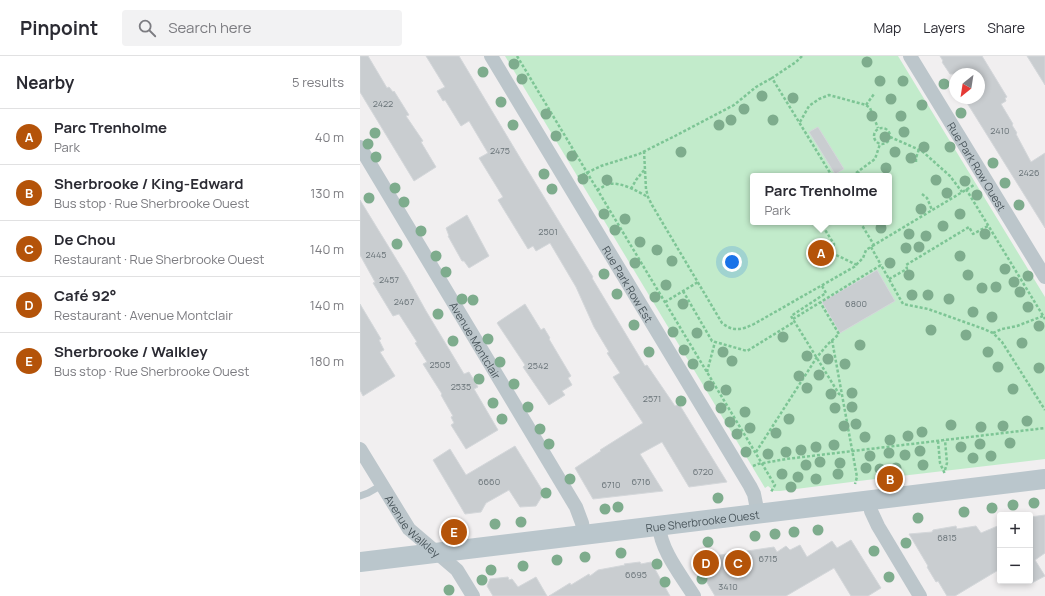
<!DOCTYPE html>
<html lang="en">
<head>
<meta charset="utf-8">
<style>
	body { margin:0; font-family:Manrope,sans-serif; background:#f2f2f3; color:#2b2b33 }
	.controls { position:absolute; right:12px; bottom:12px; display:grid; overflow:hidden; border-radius:4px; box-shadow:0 2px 6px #0003 }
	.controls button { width:36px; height:36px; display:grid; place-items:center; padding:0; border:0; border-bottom:1px solid #e1e1e2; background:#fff; color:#2b2b33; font:20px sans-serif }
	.compass { position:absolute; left:589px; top:12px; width:36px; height:36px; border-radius:50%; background:#fff; box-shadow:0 2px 6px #0003; rotate:210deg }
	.you { position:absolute; left:372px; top:206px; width:14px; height:14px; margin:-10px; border:3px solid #fff; border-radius:50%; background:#1a73e8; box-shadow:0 0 0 6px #1a73e833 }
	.badge { display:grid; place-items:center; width:26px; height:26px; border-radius:50%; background:#b45309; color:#fff; font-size:13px; font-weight:700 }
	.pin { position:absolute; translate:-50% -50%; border:2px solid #fff; box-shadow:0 1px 4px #0006 }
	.popup { position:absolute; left:390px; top:117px; width:142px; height:52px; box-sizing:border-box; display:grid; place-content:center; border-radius:4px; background:#fff; filter:drop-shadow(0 1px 3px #0005); font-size:13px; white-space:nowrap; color:#7c7c81 }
	.popup b { font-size:15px; color:#2b2b33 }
	.popup::after { content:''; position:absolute; left:50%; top:100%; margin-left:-8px; border:8px solid transparent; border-top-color:#fff }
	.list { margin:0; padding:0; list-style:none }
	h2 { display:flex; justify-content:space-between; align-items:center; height:52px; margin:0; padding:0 16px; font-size:17px }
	h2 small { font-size:13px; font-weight:400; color:#7c7c81 }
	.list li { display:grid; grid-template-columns:26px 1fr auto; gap:12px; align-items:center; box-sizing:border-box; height:56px; padding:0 16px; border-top:1px solid #e1e1e2 }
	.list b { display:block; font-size:15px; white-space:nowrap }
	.list p { margin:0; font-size:13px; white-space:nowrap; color:#7c7c81 }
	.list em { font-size:13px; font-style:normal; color:#7c7c81 }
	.icon { flex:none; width:22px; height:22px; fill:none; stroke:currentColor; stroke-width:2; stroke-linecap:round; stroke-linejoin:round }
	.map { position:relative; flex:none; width:685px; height:540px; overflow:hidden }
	header { display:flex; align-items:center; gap:24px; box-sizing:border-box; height:56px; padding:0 20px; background:#fff; border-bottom:1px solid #e1e1e2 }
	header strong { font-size:19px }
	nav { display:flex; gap:22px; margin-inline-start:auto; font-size:14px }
	.search { width:280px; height:36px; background:#f2f2f3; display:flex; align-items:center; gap:10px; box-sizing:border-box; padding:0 14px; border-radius:4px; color:#7c7c81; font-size:15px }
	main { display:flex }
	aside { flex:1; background:#fff }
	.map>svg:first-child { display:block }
	.green { fill:#c2ebcb; fill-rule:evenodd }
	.building { fill:#c9cdd0; stroke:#d4d7da }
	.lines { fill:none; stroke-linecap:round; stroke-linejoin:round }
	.path { stroke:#7dc595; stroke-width:2.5; stroke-dasharray:3 2; stroke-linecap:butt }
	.service { stroke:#bcc6cb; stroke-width:7 }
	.minor { stroke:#bcc6cb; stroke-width:14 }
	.secondary { stroke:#bac6cc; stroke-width:20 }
	.tree { fill:#7eac8d }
	.labels { text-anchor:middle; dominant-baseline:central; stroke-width:4; stroke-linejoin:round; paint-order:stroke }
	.number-label { font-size:9px; fill:#697378 }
	.street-label { font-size:11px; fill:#49555b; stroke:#fff }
</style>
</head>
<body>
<header>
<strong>Pinpoint</strong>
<div class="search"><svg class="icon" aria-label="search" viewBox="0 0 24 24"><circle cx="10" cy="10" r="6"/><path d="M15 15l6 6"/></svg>Search here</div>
<nav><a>Map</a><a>Layers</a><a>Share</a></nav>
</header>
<main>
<aside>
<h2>Nearby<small>5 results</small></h2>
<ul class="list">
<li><span class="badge">A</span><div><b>Parc Trenholme</b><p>Park</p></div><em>40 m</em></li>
<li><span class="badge">B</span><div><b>Sherbrooke / King-Edward</b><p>Bus stop · Rue Sherbrooke Ouest</p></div><em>130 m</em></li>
<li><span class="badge">C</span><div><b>De Chou</b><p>Restaurant · Rue Sherbrooke Ouest</p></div><em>140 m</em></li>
<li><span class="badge">D</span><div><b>Café 92°</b><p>Restaurant · Avenue Montclair</p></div><em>140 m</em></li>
<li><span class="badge">E</span><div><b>Sherbrooke / Walkley</b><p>Bus stop · Rue Sherbrooke Ouest</p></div><em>180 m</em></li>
</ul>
</aside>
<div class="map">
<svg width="685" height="540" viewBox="0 0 685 540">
	<rect width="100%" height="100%" fill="#f1eff0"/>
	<path class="green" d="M145,0H538L685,241V403L524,422L523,418L515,419V423L420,435H414L408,430L405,432ZM393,120H529V166H393Z"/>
	<g class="building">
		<polygon points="0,0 8,0 27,32 29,31 33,36 34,35 49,59 46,60 63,85 61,86 76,111 54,125 0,36"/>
		<polygon points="66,0 99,0 165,110 233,221 232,222 285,310 287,309 315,350 319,348 367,426 329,431 302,386 280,398 303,435 233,443 215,412 241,395 240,394 283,367 253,321 260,317 247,297 249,296 234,271 216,231 190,187 176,195 173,190 168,193 138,144 143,141 119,102 128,97 109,65 101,70 85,44 83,45 77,35 85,31"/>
		<polygon points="580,0 622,0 647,41 645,42 646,45 641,48 653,68 652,69 657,77 656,78 671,106 685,97 685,172 604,42 619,42 619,18 590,18 582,6 583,5"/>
		<polygon points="667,0 685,0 685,29"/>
		<polygon points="458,71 484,113 475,118 449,76"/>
		<polygon points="0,144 46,219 66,255 104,318 109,316 118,331 114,333 138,374 106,393 91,369 94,367 91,361 93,360 81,339 82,338 63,308 67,306 55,287 57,286 39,258 33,260 13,227 15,226 0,199"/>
		<polygon points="107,159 129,200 109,212 104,205 102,205 88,180 89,180 86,172"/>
		<polygon points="517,214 535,245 480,277 462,246"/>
		<polygon points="0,248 21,283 19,284 24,294 20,296 35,320 3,340 0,334"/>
		<polygon points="165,248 181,274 184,272 190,282 189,283 211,320 208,322 212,329 202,335 205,339 189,349 163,311 165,309 137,267 138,266"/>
		<polygon points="155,390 184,437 176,450 160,451 149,434 126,447 121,456 105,458 73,404 90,393 106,419"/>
		<polygon points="685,459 685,497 675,504 685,520 670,528 670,461"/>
		<polygon points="640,469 640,513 595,540 587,540 578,525 576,526 567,511 568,510 549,478 572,476 573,474 596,470 597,473 616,470 621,477"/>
		<polygon points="491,484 521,532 508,540 491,540 474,512 426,540 355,540 333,503 414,491 417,496 426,490 430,494 440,489 447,501 472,485 477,492"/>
		<polygon points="280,506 281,508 291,506 310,540 189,540 210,527 211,529 229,518 230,520 238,514 265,509 264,508"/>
		<polygon points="148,521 149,524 152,523 158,531 176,521 187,540 133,540 127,530 130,523"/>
	</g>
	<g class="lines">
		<g class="path">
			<polyline points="157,0 413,426 415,429 411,436"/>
			<polyline points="442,0 436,6 412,22 472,120"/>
			<polyline points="506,49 514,38"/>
			<polyline points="440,66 449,50 459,43 469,39 506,49 510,52 518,72"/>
			<circle cx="522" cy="80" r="8"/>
			<polyline points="530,81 562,95 590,120 602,136"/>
			<path d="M284,95L286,133L288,141L292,149L362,267C373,276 382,274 394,268L494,211L503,202L506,194L514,189"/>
			<polyline points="556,106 556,102 559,93"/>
			<polyline points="498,116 500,120"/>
			<polyline points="492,120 515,103 520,88"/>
			<polyline points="218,121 241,110 279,98 315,80 374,49 396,31 412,22"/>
			<polyline points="271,133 276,124 285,113"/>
			<polyline points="606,133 685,263"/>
			<path d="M237,134C241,132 245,129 249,128C262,126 277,135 288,141"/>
			<polyline points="562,138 567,142 572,154"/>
			<polyline points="460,166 474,188 472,197 497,209"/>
			<polyline points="500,166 514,189 614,129"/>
			<polyline points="511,191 521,209"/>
			<polyline points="529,223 547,213 546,209 609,171 613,178 628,170"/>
			<polyline points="462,230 466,237 431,260 479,338 482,340"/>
			<polyline points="323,235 352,285 387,295 434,266"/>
			<polyline points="305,246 338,226"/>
			<polyline points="433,263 521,209 543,248 568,253 624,273 633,277 642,286 685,354"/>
			<polyline points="633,277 642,273 657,270 683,260"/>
			<polyline points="472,284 497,421 495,428"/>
			<polyline points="347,316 355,286"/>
			<polyline points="578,385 580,407 585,418"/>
			<polyline points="396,396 457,301 468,288 479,278 460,246"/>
			<polyline points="393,410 398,408 426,403 685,372"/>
			<polyline points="585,414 587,407 585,384"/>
		</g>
		<polyline class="service" points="0,440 8,437 22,429"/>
		<g class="minor">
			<path id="s1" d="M131,0L390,430L394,438L398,458"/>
			<path id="s2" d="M550,0L685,221"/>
			<path id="s3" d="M0,91L216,451L222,467L224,479"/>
			<path id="s4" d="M0,393L49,473L97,514L113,540"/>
			<polyline points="509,445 511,455 518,470 560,540"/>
			<path d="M299,470C301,495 321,519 334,540"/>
		</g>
		<path class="secondary" id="s5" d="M0,506L685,423"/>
	</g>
	<g class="tree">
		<circle cx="507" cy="6" r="5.5"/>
		<circle cx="154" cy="8" r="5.5"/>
		<circle cx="123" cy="16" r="5.5"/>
		<circle cx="162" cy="23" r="5.5"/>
		<circle cx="520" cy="25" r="5.5"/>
		<circle cx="543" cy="25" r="5.5"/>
		<circle cx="584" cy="28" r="5.5"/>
		<circle cx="402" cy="40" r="5.5"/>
		<circle cx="433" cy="42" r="5.5"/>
		<circle cx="531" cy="43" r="5.5"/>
		<circle cx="141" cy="46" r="5.5"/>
		<circle cx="562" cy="49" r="5.5"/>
		<circle cx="384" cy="53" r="5.5"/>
		<circle cx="601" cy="57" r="5.5"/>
		<circle cx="186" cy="58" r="5.5"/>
		<circle cx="512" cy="60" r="5.5"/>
		<circle cx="541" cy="60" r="5.5"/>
		<circle cx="371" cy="64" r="5.5"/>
		<circle cx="413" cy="64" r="5.5"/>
		<circle cx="153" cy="69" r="5.5"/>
		<circle cx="359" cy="69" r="5.5"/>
		<circle cx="544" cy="76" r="5.5"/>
		<circle cx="15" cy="77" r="5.5"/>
		<circle cx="196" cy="80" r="5.5"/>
		<circle cx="525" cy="81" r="5.5"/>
		<circle cx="8" cy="88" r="5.5"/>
		<circle cx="564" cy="91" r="5.5"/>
		<circle cx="590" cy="91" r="5.5"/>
		<circle cx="321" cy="96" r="5.5"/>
		<circle cx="535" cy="96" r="5.5"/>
		<circle cx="212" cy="100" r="5.5"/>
		<circle cx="16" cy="101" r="5.5"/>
		<circle cx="551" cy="102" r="5.5"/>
		<circle cx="633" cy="107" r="5.5"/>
		<circle cx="526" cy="112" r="5.5"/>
		<circle cx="184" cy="118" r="5.5"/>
		<circle cx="223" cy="123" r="5.5"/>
		<circle cx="247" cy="124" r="5.5"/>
		<circle cx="576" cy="124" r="5.5"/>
		<circle cx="605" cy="125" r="5.5"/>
		<circle cx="645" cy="127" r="5.5"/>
		<circle cx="35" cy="132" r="5.5"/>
		<circle cx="192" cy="133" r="5.5"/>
		<circle cx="587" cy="137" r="5.5"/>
		<circle cx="617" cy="139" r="5.5"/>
		<circle cx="9" cy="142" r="5.5"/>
		<circle cx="44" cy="146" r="5.5"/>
		<circle cx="659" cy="149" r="5.5"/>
		<circle cx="561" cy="153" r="5.5"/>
		<circle cx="244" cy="158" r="5.5"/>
		<circle cx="600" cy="158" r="5.5"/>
		<circle cx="265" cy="163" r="5.5"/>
		<circle cx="583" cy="170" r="5.5"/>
		<circle cx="521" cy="172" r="5.5"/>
		<circle cx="255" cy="174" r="5.5"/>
		<circle cx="61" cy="175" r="5.5"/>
		<circle cx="549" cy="178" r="5.5"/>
		<circle cx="625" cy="178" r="5.5"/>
		<circle cx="566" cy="180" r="5.5"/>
		<circle cx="280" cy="186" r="5.5"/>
		<circle cx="37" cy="188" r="5.5"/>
		<circle cx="559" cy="191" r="5.5"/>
		<circle cx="546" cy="192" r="5.5"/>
		<circle cx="297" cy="194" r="5.5"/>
		<circle cx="76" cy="200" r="5.5"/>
		<circle cx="600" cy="200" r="5.5"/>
		<circle cx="312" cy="205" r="5.5"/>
		<circle cx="275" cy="207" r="5.5"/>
		<circle cx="530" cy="207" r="5.5"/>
		<circle cx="645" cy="213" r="5.5"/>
		<circle cx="86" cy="216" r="5.5"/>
		<circle cx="244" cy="218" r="5.5"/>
		<circle cx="549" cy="219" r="5.5"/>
		<circle cx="608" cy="219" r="5.5"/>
		<circle cx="668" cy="220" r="5.5"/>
		<circle cx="654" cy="226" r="5.5"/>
		<circle cx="306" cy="229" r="5.5"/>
		<circle cx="636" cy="231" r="5.5"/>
		<circle cx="622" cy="232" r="5.5"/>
		<circle cx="660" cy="236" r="5.5"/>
		<circle cx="257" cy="238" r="5.5"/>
		<circle cx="552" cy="239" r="5.5"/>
		<circle cx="568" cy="239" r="5.5"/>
		<circle cx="295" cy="241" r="5.5"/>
		<circle cx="102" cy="243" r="5.5"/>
		<circle cx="589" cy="243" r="5.5"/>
		<circle cx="113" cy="244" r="5.5"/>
		<circle cx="323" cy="248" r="5.5"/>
		<circle cx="668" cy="251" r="5.5"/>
		<circle cx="613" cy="256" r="5.5"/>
		<circle cx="78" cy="258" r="5.5"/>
		<circle cx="632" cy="261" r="5.5"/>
		<circle cx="274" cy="269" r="5.5"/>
		<circle cx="679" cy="270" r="5.5"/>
		<circle cx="571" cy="274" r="5.5"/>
		<circle cx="313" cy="276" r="5.5"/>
		<circle cx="337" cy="277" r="5.5"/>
		<circle cx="606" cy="279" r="5.5"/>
		<circle cx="423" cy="281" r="5.5"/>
		<circle cx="128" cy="283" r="5.5"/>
		<circle cx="93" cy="285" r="5.5"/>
		<circle cx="662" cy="287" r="5.5"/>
		<circle cx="500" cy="289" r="5.5"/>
		<circle cx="324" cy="294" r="5.5"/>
		<circle cx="289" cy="296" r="5.5"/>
		<circle cx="363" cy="296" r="5.5"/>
		<circle cx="628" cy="296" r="5.5"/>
		<circle cx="447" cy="300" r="5.5"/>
		<circle cx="468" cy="303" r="5.5"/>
		<circle cx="372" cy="305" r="5.5"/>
		<circle cx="140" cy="306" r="5.5"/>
		<circle cx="333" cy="308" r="5.5"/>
		<circle cx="485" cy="308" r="5.5"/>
		<circle cx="638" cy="311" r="5.5"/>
		<circle cx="679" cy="312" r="5.5"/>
		<circle cx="459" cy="319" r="5.5"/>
		<circle cx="439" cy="320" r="5.5"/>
		<circle cx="119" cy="323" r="5.5"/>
		<circle cx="154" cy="328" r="5.5"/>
		<circle cx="349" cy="330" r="5.5"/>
		<circle cx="447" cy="332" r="5.5"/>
		<circle cx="653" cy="333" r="5.5"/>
		<circle cx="366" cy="334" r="5.5"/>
		<circle cx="492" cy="337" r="5.5"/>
		<circle cx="471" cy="338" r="5.5"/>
		<circle cx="321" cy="345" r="5.5"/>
		<circle cx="133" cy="347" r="5.5"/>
		<circle cx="168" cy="351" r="5.5"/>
		<circle cx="492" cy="351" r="5.5"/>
		<circle cx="361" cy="352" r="5.5"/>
		<circle cx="475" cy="352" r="5.5"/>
		<circle cx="385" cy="356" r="5.5"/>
		<circle cx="142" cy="363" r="5.5"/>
		<circle cx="429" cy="363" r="5.5"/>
		<circle cx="667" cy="365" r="5.5"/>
		<circle cx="370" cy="366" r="5.5"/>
		<circle cx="496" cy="368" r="5.5"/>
		<circle cx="591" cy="369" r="5.5"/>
		<circle cx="484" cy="370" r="5.5"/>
		<circle cx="643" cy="370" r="5.5"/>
		<circle cx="621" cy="371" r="5.5"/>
		<circle cx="390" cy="372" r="5.5"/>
		<circle cx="180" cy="373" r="5.5"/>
		<circle cx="562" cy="376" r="5.5"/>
		<circle cx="416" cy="377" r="5.5"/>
		<circle cx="377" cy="378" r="5.5"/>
		<circle cx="548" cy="380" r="5.5"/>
		<circle cx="505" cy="381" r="5.5"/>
		<circle cx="530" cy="384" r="5.5"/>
		<circle cx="650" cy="387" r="5.5"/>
		<circle cx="189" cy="388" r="5.5"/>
		<circle cx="620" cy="388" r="5.5"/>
		<circle cx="474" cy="389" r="5.5"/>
		<circle cx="456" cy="391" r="5.5"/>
		<circle cx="601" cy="391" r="5.5"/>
		<circle cx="441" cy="394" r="5.5"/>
		<circle cx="560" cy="395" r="5.5"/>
		<circle cx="386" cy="396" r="5.5"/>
		<circle cx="426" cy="396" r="5.5"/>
		<circle cx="529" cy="397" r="5.5"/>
		<circle cx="408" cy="398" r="5.5"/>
		<circle cx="545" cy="399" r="5.5"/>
		<circle cx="510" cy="400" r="5.5"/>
		<circle cx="631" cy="400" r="5.5"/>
		<circle cx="613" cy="402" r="5.5"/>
		<circle cx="460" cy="406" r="5.5"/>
		<circle cx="480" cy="407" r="5.5"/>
		<circle cx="446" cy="409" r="5.5"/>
		<circle cx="563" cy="409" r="5.5"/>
		<circle cx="506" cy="412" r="5.5"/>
		<circle cx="536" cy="412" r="5.5"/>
		<circle cx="520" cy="413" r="5.5"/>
		<circle cx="422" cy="418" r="5.5"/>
		<circle cx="478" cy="418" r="5.5"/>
		<circle cx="438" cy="421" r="5.5"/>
		<circle cx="210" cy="423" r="5.5"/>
		<circle cx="456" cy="423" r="5.5"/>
		<circle cx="431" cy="431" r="5.5"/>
		<circle cx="186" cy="437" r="5.5"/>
		<circle cx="358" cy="442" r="5.5"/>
		<circle cx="674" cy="447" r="5.5"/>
		<circle cx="653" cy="449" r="5.5"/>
		<circle cx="258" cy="451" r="5.5"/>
		<circle cx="632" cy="452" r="5.5"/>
		<circle cx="245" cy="453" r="5.5"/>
		<circle cx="604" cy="456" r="5.5"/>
		<circle cx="558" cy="462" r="5.5"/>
		<circle cx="161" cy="466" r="5.5"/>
		<circle cx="135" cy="468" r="5.5"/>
		<circle cx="458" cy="474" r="5.5"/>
		<circle cx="434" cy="476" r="5.5"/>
		<circle cx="415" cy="478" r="5.5"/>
		<circle cx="395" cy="480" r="5.5"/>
		<circle cx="348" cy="486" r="5.5"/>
		<circle cx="546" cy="487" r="5.5"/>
		<circle cx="514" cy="495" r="5.5"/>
		<circle cx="261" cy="497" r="5.5"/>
		<circle cx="225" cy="501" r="5.5"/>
		<circle cx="197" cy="504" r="5.5"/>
		<circle cx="297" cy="508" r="5.5"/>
		<circle cx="163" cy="510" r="5.5"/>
		<circle cx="131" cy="514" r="5.5"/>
		<circle cx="529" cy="521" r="5.5"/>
		<circle cx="342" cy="523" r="5.5"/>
		<circle cx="122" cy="524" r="5.5"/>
		<circle cx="305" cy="526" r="5.5"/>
		<circle cx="89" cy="534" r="5.5"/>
	</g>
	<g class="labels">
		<g class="number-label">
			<text x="23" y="47">2422</text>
			<text x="640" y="74">2410</text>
			<text x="140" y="94">2475</text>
			<text x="669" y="116">2426</text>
			<text x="188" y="175">2501</text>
			<text x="16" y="198">2445</text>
			<text x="29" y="223">2457</text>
			<text x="44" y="245">2467</text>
			<text x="496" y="247">6800</text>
			<text x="80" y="308">2505</text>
			<text x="178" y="309">2542</text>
			<text x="101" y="330">2535</text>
			<text x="292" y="342">2571</text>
			<text x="343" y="415">6720</text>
			<text x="129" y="425">6660</text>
			<text x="281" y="425">6716</text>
			<text x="251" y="428">6710</text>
			<text x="587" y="481">6815</text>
			<text x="408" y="502">6715</text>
			<text x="276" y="518">6695</text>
			<text x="368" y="530">3410</text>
		</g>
		<g class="street-label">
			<text stroke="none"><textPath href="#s2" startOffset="129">Rue Park Row Ouest</textPath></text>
			<text stroke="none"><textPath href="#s1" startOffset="266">Rue Park Row Est</textPath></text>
			<text stroke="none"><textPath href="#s3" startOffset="225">Avenue Montclair</textPath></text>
			<text stroke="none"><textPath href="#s5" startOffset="345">Rue Sherbrooke Ouest</textPath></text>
			<text stroke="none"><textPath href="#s4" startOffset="94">Avenue Walkley</textPath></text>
		</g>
	</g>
</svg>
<div class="controls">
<button>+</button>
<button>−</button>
</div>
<svg class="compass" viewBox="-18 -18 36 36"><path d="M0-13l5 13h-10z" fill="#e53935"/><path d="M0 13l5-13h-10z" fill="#7c7c81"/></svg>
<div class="you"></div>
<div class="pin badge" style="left:461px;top:197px">A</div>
<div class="popup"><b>Parc Trenholme</b>Park</div>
<div class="pin badge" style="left:530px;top:423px">B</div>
<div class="pin badge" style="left:378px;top:507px">C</div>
<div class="pin badge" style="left:346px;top:507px">D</div>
<div class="pin badge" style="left:94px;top:476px">E</div>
</div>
</main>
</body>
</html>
